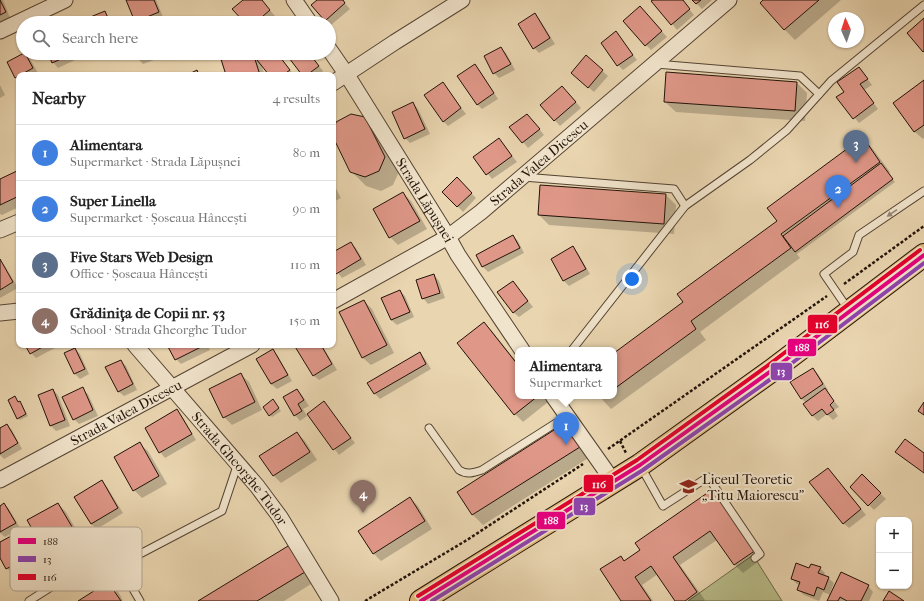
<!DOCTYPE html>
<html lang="en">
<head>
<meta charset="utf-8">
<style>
	body { margin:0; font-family:"IM FELL French Canon",serif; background:#f2f2f2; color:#222 }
	.controls { position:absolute; right:12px; bottom:12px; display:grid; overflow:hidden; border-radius:8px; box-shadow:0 1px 3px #0004 }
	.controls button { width:36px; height:36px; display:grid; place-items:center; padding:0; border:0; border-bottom:1px solid #e0e0e0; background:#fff; color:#222; font:20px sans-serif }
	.compass { position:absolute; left:828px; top:12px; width:36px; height:36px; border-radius:50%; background:#fff; box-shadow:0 1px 3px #0004; rotate:357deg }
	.you { position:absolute; left:632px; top:279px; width:14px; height:14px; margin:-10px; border:3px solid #fff; border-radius:50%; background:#1a73e8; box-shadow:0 0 0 6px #1a73e833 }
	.badge { display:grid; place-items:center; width:26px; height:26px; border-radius:50%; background:#ea580c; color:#fff; font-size:13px; font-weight:700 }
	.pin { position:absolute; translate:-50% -33px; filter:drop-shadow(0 1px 2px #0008) }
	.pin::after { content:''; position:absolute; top:21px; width:14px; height:12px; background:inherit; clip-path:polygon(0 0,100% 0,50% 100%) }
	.popup { position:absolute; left:515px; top:347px; width:102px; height:52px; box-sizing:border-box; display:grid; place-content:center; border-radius:8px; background:#fff; filter:drop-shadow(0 1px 3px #0005); font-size:13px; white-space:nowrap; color:#767676 }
	.popup b { font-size:15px; color:#222 }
	.popup::after { content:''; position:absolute; left:50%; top:100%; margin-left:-8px; border:8px solid transparent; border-top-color:#fff }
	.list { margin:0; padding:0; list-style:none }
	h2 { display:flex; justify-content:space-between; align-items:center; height:52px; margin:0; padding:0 16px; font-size:17px }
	h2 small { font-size:13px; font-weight:400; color:#767676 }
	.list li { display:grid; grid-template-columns:26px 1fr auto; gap:12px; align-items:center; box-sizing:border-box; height:56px; padding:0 16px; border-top:1px solid #e0e0e0 }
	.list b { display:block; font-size:15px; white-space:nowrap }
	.list p { margin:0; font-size:13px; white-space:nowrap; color:#767676 }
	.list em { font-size:13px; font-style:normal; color:#767676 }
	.icon { flex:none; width:22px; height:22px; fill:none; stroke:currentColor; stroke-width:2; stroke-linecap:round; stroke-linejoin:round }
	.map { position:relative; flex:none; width:924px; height:601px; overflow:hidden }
	.search { position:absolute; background:#fff; box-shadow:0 1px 3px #0004; left:16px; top:16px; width:320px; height:44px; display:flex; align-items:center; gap:10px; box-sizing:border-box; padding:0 14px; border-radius:22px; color:#767676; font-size:15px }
	.panel { position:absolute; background:#fff; box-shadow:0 1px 3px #0004; left:16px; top:72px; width:320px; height:276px; border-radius:8px }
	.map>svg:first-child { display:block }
	.green { fill:#b8bd8a; stroke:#6d6849 }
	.shadow { fill:#0003 }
	.building { fill:#df9788; stroke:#221208 }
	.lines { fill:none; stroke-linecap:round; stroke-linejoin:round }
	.lane-casing { stroke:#544332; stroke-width:9 }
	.street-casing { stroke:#544332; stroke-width:17 }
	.primary-casing { stroke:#221208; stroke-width:24 }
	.path { stroke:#221208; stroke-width:2.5; stroke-dasharray:3 2; stroke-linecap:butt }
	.lane { stroke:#f1e4cc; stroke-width:7 }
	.street { stroke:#f1e4cc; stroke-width:15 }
	.primary { stroke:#e4ba78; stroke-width:22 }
	.bus-1-casing { stroke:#f1e4cc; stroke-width:7 }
	.bus-2-casing { stroke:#f1e4cc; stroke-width:7 }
	.bus-3-casing { stroke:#f1e4cc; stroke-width:7 }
	.bus-1 { stroke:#e5007d; stroke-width:4 }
	.bus-2 { stroke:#8e44ad; stroke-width:4 }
	.bus-3 { stroke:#e4002b; stroke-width:4 }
	.oneway { fill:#948674 }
	.labels { text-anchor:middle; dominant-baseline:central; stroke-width:4; stroke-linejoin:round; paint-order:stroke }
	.street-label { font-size:14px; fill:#221208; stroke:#f1e4cc }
	.poi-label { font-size:14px; fill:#221208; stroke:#f1e4cc; text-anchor:start }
	.key { fill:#f1e4cc; stroke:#b3a591; stroke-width:1 }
	.key-label { font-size:11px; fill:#221208 }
	.line-badge { stroke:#f1e4cc; stroke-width:1.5 }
	.badge-label { font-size:11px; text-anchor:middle; font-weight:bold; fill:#fff }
</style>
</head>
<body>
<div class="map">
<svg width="924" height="601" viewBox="0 0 924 601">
	<rect width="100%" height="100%" fill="#e9d5b0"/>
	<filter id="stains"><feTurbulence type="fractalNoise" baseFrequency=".005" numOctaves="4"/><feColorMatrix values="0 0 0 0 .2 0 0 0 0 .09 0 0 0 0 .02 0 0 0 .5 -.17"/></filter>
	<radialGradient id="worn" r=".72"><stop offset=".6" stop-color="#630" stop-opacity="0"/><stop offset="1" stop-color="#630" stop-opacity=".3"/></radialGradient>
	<polygon class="green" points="753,555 782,601 688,601"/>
	<g class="shadow">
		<polygon points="0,0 3,0 10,18 0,22"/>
		<polygon points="127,0 156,0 163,17 150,23 137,23"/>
		<polygon points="245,0 261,0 275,16 266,23 246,23"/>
		<polygon points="319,0 342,0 350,9 331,25 312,5"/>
		<polygon points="654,0 682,0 694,15 677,30"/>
		<polygon points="693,0 712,0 702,9"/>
		<polygon points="765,0 841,0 795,40 784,29"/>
		<polygon points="105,13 110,18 112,23 85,23"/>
		<polygon points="645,13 667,37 651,50 646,45"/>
		<polygon points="534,15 540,20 555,44 539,53 534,48 519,25"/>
		<polygon points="616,33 637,60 623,70 618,65"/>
		<polygon points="501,48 506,53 515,70 499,78 494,73"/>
		<polygon points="49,53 72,53 75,60 58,68 53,62"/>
		<polygon points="136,53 151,53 154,60 143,64 138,59"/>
		<polygon points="220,53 258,53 260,59 268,53 277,53 294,75 270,75 261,64 265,75 227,75"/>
		<polygon points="284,53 309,53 323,71 319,75 304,75 289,56 288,57"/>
		<polygon points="25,54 30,59 38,73 35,75 19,75 19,80 16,77"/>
		<polygon points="586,57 608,76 594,92 577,78"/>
		<polygon points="475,65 480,71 498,99 482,109 477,104"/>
		<polygon points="859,68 872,85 864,90 878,109 859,123 838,97 845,92"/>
		<polygon points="924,81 924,138 923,139 915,132 894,103"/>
		<polygon points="442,83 466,114 448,126 443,121"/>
		<polygon points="797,83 807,93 805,121 676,112 665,102"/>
		<polygon points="0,85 5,95 0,98"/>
		<polygon points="567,92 581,108 560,126 541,105"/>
		<polygon points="413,103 418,109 430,134 410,143 405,138"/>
		<polygon points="365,118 380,133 399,172 393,185 381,191 366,186 351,171 333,135 336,122"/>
		<polygon points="532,120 544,135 528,148 511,127"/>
		<polygon points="499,139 517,162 492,179 474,157"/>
		<polygon points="863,139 873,149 890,172 888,174 895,182 797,254 800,258 700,332 706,340 611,409 599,396 614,396 614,354 685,302 778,221"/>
		<polygon points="19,171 19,207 2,215 0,214 0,180"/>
		<polygon points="457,179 476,198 463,212 444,192"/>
		<polygon points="333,183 341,198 333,202"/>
		<polygon points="541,186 666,195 676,205 674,234 549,225 539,215"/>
		<polygon points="403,193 411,201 427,229 398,245 390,237"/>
		<polygon points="513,236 518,241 524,253 488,272 483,267 477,255"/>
		<polygon points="351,243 356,248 366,265 342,278 333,267 333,253"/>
		<polygon points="573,247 578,253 590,274 569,286 564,281 552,259"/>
		<polygon points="0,260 5,266 18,288 0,298"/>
		<polygon points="434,275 439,281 445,298 428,304 423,298"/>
		<polygon points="513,282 533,307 519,317 513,312"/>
		<polygon points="400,291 405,296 414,317 397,325 391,320 382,299"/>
		<polygon points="364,301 372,309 394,353 371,365 363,358 340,313"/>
		<polygon points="484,323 492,331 518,364 518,396 543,396 548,402 523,422 515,414"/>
		<polygon points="26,345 55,345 57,347 36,358 31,353"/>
		<polygon points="169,345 207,345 210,350 181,364 176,359"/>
		<polygon points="296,345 322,345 337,370 319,380 313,375"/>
		<polygon points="75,349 80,354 89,374 80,379 74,373"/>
		<polygon points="273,350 278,356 292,381 277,389 271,384 258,359"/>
		<polygon points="420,353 425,359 431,369 380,399 375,394"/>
		<polygon points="121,361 126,366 137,390 124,396 118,391"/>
		<polygon points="813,369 818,374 828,390 826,391 839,407 834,410 838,416 833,420 827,414 818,421 813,416 805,404 806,403 801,398"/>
		<polygon points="241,375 249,382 262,410 232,425 224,417"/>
		<polygon points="82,389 88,394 98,416 79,424 74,419"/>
		<polygon points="53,390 58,395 70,426 56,431 51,426 40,395"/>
		<polygon points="297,390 302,395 309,406 303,409 307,416 300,421 295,415"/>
		<polygon points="20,402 28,416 20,420 18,418"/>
		<polygon points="275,403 281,411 272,417 270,415"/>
		<polygon points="324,403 355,443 339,455 308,414"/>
		<polygon points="177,410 182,416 196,440 165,458 160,452 146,428"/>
		<polygon points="565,424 590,457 483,525 473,515 458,492"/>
		<polygon points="7,425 12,430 22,449 4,459 0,455 0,429"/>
		<polygon points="297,433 305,441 317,460 281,483 274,476"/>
		<polygon points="140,444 148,451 167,484 142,498 134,490 115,458"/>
		<polygon points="833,474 866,515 849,528 843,523"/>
		<polygon points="862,475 886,499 874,510 851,487"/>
		<polygon points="102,481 107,487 123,513 97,529 91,524"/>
		<polygon points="410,498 418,506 432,529 381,561 374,554"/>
		<polygon points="721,498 763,558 743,573 735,565 717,540 680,565 705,600 704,601 677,601 658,574 642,585 653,601 622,601 621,557 625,562"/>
		<polygon points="4,504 9,509 20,528 5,537 0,533 0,507"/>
		<polygon points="58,504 66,512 82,540 53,557 45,549"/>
		<polygon points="12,536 18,542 30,564 12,573 7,568 0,556 0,543"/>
		<polygon points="293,544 319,579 284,601 200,601"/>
		<polygon points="820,568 825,573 824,576 828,578 834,583 830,593 868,586 873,592 869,601 828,601 831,595 823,592 819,601 804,595 798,590 800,585 797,584 792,579 809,569"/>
		<polygon points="108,583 119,593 123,601 80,601"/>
	</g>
	<g class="building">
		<polygon points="0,0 6,12 0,15"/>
		<polygon points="126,0 154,0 159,12 135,22"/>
		<polygon points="243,0 262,0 270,10 255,23 245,23 232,9"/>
		<polygon points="317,0 343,0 345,3 325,21 311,5"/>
		<polygon points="653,0 683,0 690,9 671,25 651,1"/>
		<polygon points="692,0 701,0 696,4"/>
		<polygon points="763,0 819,0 784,30 760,3"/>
		<polygon points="640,6 662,31 645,46 623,21"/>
		<polygon points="105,11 110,23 84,23 83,20"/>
		<polygon points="535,13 550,38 533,49 518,24"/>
		<polygon points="277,17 282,23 270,23"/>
		<polygon points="924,18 924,51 923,52 907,33"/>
		<polygon points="616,31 633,55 617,66 601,43"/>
		<polygon points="501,47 511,64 493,74 484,56"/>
		<polygon points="24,53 25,53 33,68 15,78 7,62"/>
		<polygon points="48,53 70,53 70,55 52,63"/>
		<polygon points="135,53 149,53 149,55 137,59"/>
		<polygon points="219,53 253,53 260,75 226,75"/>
		<polygon points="266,53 277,53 290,70 283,75 269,75 257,60"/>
		<polygon points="287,53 309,53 319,66 307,75 302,75 286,54"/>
		<polygon points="586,55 603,70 588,88 571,73"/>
		<polygon points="475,64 494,93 477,105 457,76"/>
		<polygon points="859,67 868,79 860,84 874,103 853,119 836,97 844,92 837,82"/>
		<polygon points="197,70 199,75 187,75"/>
		<polygon points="666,72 797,82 795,111 664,102"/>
		<polygon points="924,80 924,125 914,132 893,103"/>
		<polygon points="443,82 461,108 443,122 424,95"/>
		<polygon points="562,86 576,102 554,121 540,105"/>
		<polygon points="413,102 425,129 404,139 392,112"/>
		<polygon points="351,114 365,117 385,157 379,171 365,177 350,172 333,137 336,122"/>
		<polygon points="527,114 540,129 522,143 509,127"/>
		<polygon points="863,137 880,162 781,234 791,248 691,321 696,329 614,389 614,353 683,302 677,294 777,221 767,208"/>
		<polygon points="499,138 512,156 486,175 473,157"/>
		<polygon points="881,163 893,179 795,252 783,236"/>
		<polygon points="19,170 19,196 0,205 0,179"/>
		<polygon points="457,177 472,193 457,207 442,192"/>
		<polygon points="540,185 666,194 664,224 538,215"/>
		<polygon points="403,192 420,221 389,238 373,209"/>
		<polygon points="513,235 520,248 482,267 476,255"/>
		<polygon points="351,242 361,259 336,274 333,269 333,252"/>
		<polygon points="573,246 586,269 563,281 551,259"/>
		<polygon points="0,259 13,282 0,290"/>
		<polygon points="434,274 440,293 422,299 416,280"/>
		<polygon points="513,281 528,301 513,313 497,292"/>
		<polygon points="400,290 410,312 391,320 381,298"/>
		<polygon points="364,300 387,345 362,358 339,312"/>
		<polygon points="484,322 518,365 518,396 538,396 514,415 457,343"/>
		<polygon points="25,345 46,345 30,354"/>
		<polygon points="167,345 205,345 175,360"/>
		<polygon points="294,345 321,345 332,364 313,376"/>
		<polygon points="75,348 85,369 74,374 64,353"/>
		<polygon points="273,349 288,375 271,384 256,359"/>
		<polygon points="420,352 426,364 374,394 367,383"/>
		<polygon points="121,360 133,384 118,392 105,367"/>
		<polygon points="813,368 823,384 801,399 790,382"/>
		<polygon points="241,373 255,402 223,418 209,389"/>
		<polygon points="83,387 93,410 73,420 62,397"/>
		<polygon points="825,388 834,401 830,405 834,410 827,415 822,409 812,416 803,404"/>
		<polygon points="53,389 65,420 50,426 38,395"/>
		<polygon points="297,389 304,400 298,404 302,411 294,416 283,397"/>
		<polygon points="15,396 18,402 20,401 26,414 17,419 8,400"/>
		<polygon points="273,399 279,408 269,416 263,407"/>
		<polygon points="324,401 351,438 333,450 307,414"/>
		<polygon points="924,402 924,415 918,411"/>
		<polygon points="177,409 192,434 159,453 145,428"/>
		<polygon points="565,423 580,447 472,515 457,492"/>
		<polygon points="7,424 18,443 0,454 0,428"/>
		<polygon points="297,432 310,452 273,476 259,456"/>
		<polygon points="905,439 924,453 924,473 895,452"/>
		<polygon points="140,442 159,476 133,491 114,457"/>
		<polygon points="828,468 861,509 843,524 809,482"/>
		<polygon points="862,474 881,493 868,506 850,487"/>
		<polygon points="102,480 118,508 91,524 74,497"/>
		<polygon points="713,489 756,550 734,565 710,531 673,557 697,592 685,601 675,601 651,566 635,577 651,601 621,601 600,569 621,556 624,561 640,550 635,543"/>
		<polygon points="410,497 425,521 373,554 358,531"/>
		<polygon points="4,503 16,523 0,532 0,506"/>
		<polygon points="58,503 75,532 44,550 27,520"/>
		<polygon points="13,535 25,559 6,569 0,558 0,542"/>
		<polygon points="293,543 310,569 257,601 198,601"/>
		<polygon points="796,563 809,568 811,564 821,567 818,573 829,577 824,590 817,587 814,596 797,590 800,582 791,579"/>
		<polygon points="841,572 869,585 861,601 847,601 840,597 838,601 827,601"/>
		<polygon points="108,582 121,601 78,601"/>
		<polygon points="889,591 904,601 883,601"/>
	</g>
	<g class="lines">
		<defs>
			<g id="lane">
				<polyline points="656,64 800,76 819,94"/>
				<polyline points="523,177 674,189 685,206"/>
				<polyline points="848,309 824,274 853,252 859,235 924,191"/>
				<polyline points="572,350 685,206 750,160 787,130 831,81 924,5"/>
				<path d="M429,428L459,470C467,475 473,473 482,470L567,416"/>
				<polyline points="641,467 663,506 708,477 760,554 755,558"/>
				<polyline points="119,565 140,601"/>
				<polyline points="29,601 78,570 119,565 222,511 238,463"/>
			</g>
			<g id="street">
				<polyline points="294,0 310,23"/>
				<polyline points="0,31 65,0"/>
				<path id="s1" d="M329,49L347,75L448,237L458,255L522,350"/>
				<polyline points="333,83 395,42 462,0"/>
				<polyline points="0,230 19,222"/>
				<path id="s2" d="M333,301L448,237L481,212L729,0"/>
				<polyline points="0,313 19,311"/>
				<path id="s3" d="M135,345L257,486L280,517L331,601"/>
				<polyline points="553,396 613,481"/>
				<path id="s4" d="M0,480L252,345"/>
			</g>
			<polyline id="primary" points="421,601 640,465 771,371 924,255"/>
		</defs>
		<use href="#lane" class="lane-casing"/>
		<use href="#street" class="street-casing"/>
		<use href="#primary" class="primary-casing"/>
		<g class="path">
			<polyline points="844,284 924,226"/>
			<polyline points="620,441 626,453"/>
			<polyline points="608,449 827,296"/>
			<polyline points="365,601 467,540 583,464"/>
		</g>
		<use href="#lane" class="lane"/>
		<use href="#street" class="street"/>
		<use href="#primary" class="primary"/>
		<defs>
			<polyline id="bus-1" points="421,601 640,465 771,371 924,255"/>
			<polyline id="bus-2" points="432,601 643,470 775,376 924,263"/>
			<polyline id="bus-3" points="418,596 637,460 767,366 920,250"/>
		</defs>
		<use href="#bus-1" class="bus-1-casing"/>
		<use href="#bus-2" class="bus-2-casing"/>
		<use href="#bus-3" class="bus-3-casing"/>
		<use href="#bus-1" class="bus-1"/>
		<use href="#bus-2" class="bus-2"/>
		<use href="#bus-3" class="bus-3"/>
	</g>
	<defs><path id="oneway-solid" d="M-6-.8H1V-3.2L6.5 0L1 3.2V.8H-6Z"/></defs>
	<use class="oneway" href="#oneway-solid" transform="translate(892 213) rotate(146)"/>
	<defs>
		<symbol id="school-bare" viewBox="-9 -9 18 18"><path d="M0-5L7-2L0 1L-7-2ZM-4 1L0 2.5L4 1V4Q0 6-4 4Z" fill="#8f2418" stroke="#f1e4cc" stroke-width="2.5" paint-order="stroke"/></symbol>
	</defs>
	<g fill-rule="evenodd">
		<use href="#school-bare" x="676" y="474" width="25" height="25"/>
	</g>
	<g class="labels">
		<g class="street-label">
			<text stroke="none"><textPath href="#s2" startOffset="249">Strada Valea Dicescu</textPath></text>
			<text stroke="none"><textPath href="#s1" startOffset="179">Strada Lăpușnei</textPath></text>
			<text stroke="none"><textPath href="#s4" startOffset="143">Strada Valea Dicescu</textPath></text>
			<text stroke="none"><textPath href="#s3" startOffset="162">Strada Gheorghe Tudor</textPath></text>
		</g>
		<g class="poi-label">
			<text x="702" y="479">Liceul Teoretic<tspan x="702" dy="16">„Titu Maiorescu”</tspan></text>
		</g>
	</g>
	<rect x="10" y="527" width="132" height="64" rx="6" class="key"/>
	<rect x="18" y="538" width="18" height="6" fill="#e5007d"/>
	<rect x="18" y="556" width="18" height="6" fill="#8e44ad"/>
	<rect x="18" y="574" width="18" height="6" fill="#e4002b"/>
	<g class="key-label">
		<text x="43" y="545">188</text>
		<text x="43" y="563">13</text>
		<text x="43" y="581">116</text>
	</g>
	<g class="line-badge">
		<rect x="807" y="314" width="31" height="20" rx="4" fill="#e4002b"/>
		<rect x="787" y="338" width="30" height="19" rx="4" fill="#e5007d"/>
		<rect x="770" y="362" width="23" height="19" rx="4" fill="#8e44ad"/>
		<rect x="583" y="474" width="31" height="19" rx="4" fill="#e4002b"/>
		<rect x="573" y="497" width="23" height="19" rx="4" fill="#8e44ad"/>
		<rect x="536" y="511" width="30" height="19" rx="4" fill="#e5007d"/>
	</g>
	<g class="badge-label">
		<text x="822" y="328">116</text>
		<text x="802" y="351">188</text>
		<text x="781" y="375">13</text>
		<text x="599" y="488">116</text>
		<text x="584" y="510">13</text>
		<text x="551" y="524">188</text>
	</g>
	<rect width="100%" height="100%" filter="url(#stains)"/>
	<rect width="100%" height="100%" fill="url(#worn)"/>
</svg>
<div class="controls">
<button>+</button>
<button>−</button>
</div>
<svg class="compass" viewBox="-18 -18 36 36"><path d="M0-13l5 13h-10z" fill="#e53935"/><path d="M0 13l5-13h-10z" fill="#767676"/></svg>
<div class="you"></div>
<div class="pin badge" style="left:566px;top:445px;background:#3f7fe0">1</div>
<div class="popup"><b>Alimentara</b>Supermarket</div>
<div class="pin badge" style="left:838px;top:208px;background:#3f7fe0">2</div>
<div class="pin badge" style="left:856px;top:163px;background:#5c6f8a">3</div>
<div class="pin badge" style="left:363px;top:513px;background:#8d6e63">4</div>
<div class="search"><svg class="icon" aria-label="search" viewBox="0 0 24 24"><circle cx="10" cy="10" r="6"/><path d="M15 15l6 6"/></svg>Search here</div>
<section class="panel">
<h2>Nearby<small>4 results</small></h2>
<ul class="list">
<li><span class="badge" style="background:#3f7fe0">1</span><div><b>Alimentara</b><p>Supermarket · Strada Lăpușnei</p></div><em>80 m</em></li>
<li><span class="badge" style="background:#3f7fe0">2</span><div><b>Super Linella</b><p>Supermarket · Șoseaua Hâncești</p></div><em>90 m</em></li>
<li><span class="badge" style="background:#5c6f8a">3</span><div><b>Five Stars Web Design</b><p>Office · Șoseaua Hâncești</p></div><em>110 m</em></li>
<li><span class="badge" style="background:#8d6e63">4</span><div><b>Grădinița de Copii nr. 53</b><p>School · Strada Gheorghe Tudor</p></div><em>150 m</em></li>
</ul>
</section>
</div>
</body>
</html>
